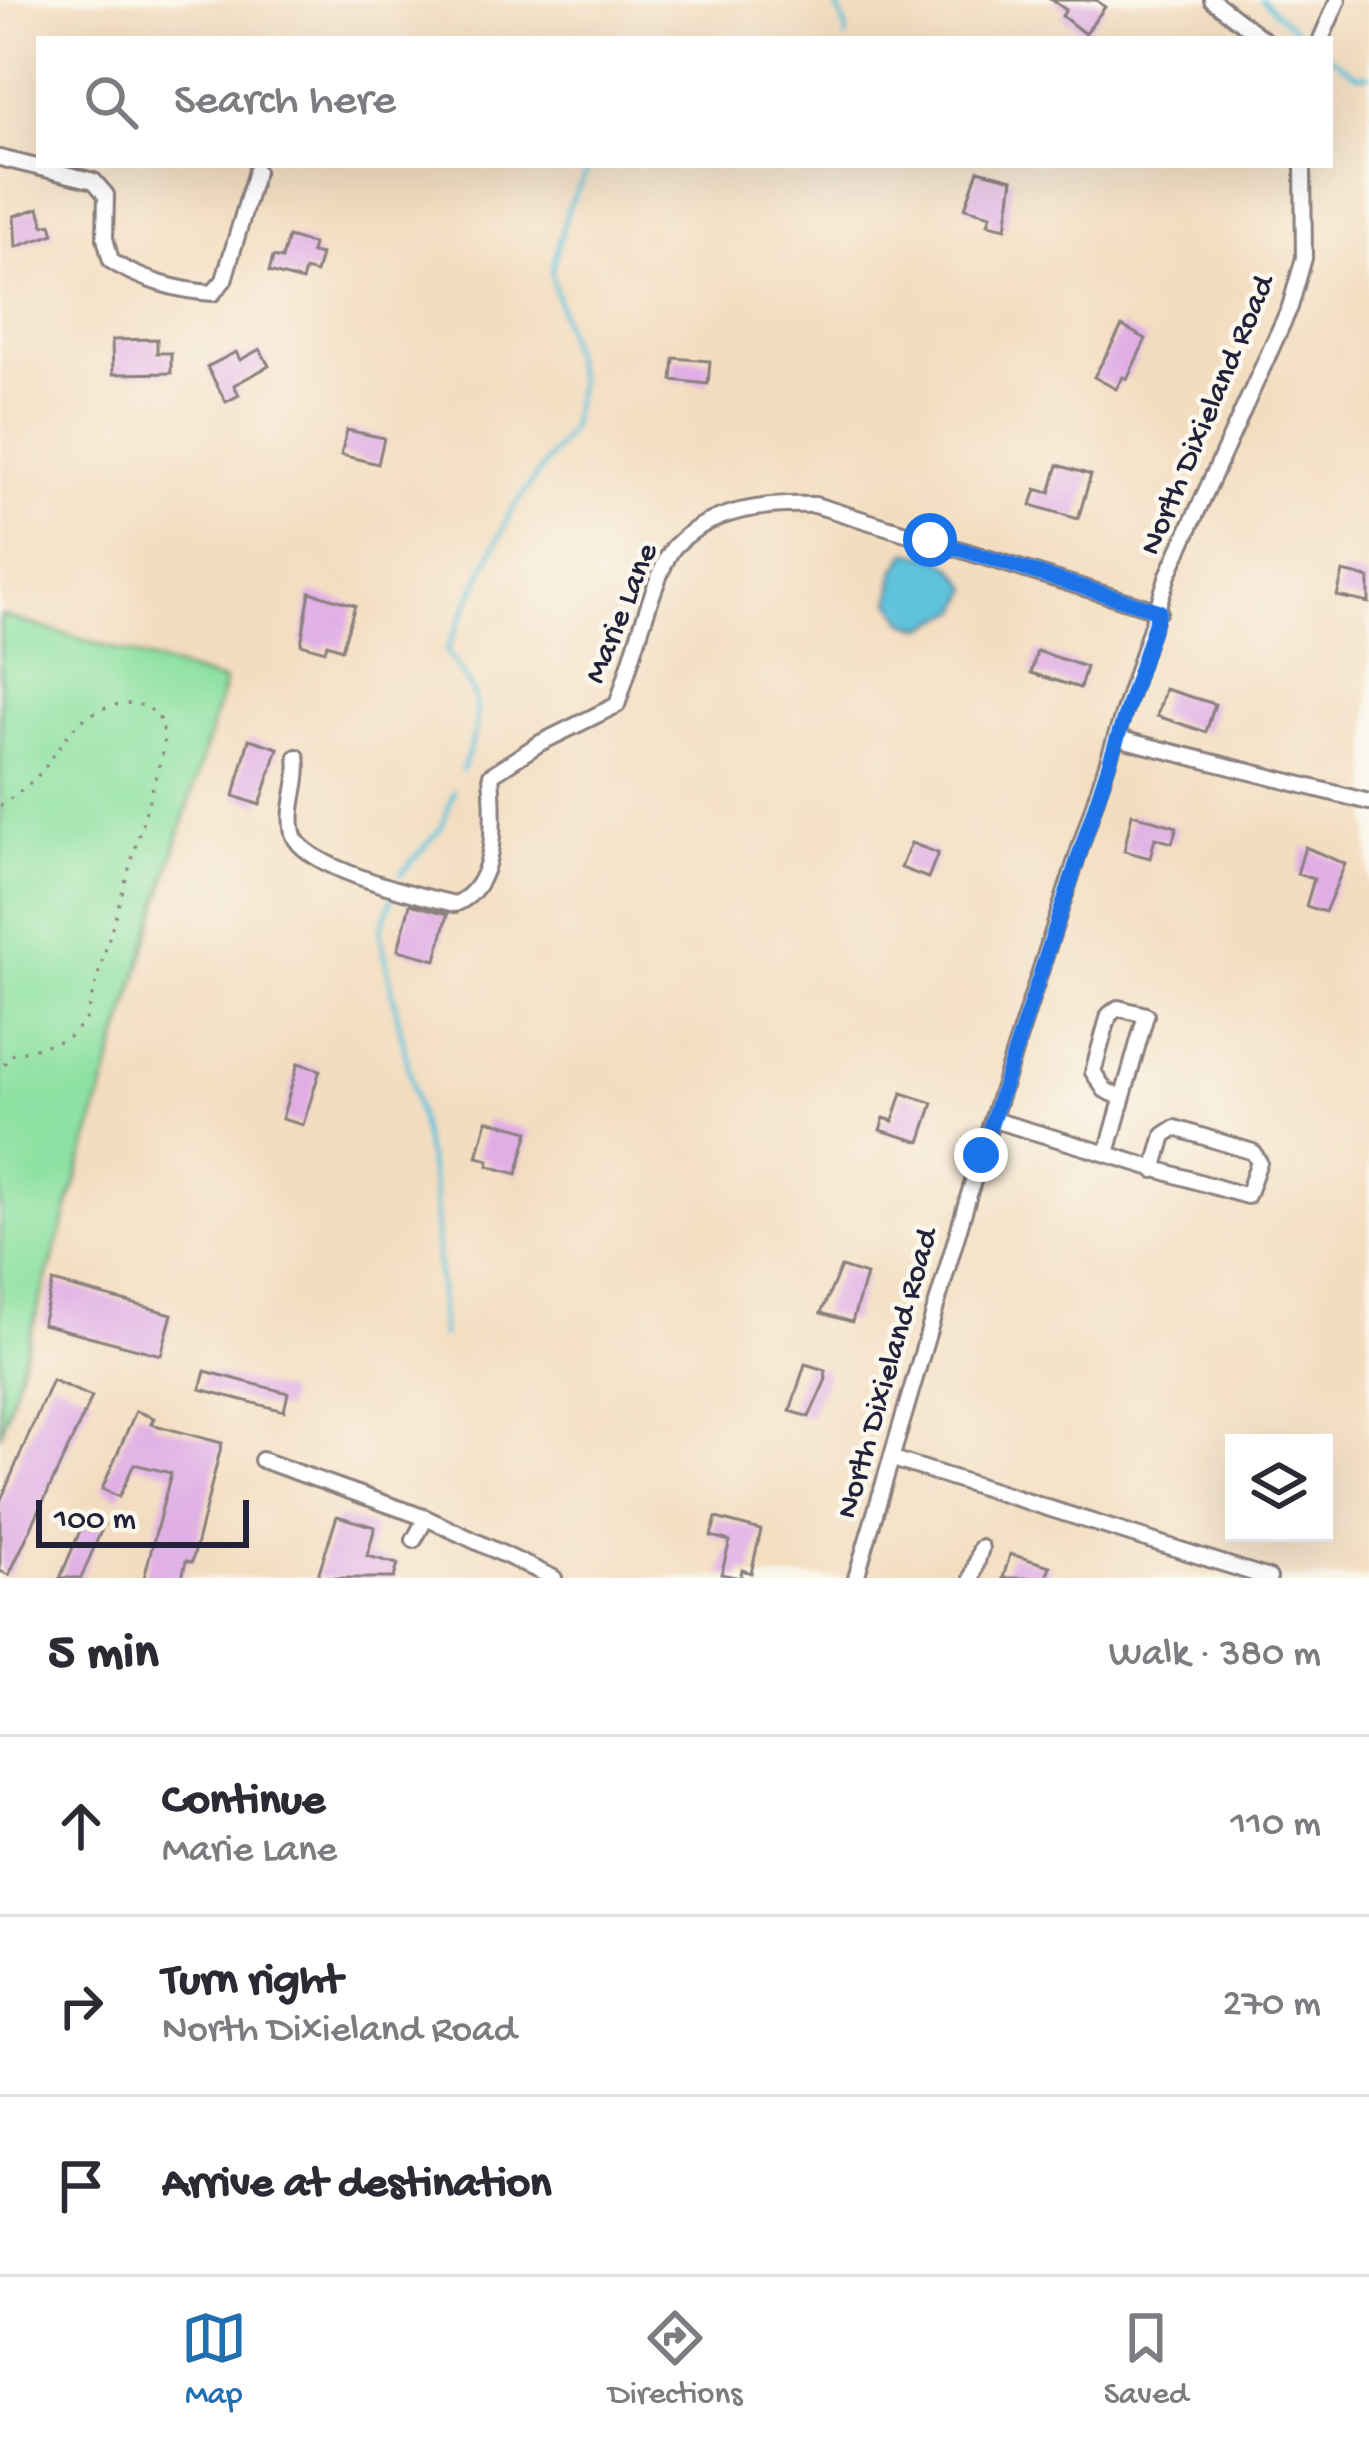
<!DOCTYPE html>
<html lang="en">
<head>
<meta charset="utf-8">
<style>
	body { margin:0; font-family:"Gochi Hand",sans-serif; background:#f2f2f3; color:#2b2b33 }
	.controls { position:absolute; right:36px; bottom:36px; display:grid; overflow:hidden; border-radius:0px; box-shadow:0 12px 48px #0002 }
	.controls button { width:108px; height:108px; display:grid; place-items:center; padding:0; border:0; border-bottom:3px solid #e1e1e2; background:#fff; color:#2b2b33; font:60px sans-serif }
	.scale { position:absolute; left:36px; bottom:30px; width:213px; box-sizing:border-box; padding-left:12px; border:6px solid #22223b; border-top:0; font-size:33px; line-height:42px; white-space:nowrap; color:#22223b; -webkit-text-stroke:9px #fbf7ec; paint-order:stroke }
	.stop { position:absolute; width:36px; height:36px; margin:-27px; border:9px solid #1a73e8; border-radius:50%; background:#fff }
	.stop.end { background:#1a73e8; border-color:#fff; box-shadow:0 3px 12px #0008 }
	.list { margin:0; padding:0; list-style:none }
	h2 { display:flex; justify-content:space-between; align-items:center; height:156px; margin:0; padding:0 48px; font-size:51px }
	h2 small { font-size:39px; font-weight:400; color:#7c7c81 }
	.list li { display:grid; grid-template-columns:78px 1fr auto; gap:36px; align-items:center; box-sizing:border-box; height:180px; padding:0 48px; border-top:3px solid #e1e1e2 }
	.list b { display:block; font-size:45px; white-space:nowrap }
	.list p { margin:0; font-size:39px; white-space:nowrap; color:#7c7c81 }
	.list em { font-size:39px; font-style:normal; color:#7c7c81 }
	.icon { flex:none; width:66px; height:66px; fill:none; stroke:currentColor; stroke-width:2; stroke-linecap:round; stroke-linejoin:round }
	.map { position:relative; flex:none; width:1369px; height:1578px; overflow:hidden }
	.search { position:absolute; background:#fff; box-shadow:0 12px 48px #0002; left:36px; right:36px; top:36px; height:132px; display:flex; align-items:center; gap:30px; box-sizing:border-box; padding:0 42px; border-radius:0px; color:#7c7c81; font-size:45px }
	.sheet { height:696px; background:#fff }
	nav { display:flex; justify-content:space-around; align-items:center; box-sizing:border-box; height:168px; border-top:3px solid #e1e1e2; background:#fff; font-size:33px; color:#7c7c81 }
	nav a { display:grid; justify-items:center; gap:6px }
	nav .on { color:#1f6fb2 }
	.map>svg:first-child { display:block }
	.green { fill:#8ee1a2; stroke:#58826e; stroke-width:3 }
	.water { fill:#5fc3dc; stroke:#40728c; stroke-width:3 }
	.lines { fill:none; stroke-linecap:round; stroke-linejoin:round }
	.stream { stroke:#5fc3dc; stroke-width:4.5 }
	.building { fill:#e0aee5 }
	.minor-casing { stroke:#8a807e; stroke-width:20 }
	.path { stroke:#8a807e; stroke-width:3; stroke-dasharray:3 9; stroke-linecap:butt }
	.minor { stroke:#fff; stroke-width:14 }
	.route { stroke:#1a73e8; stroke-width:15 }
	.labels { text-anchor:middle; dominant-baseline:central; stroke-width:9; stroke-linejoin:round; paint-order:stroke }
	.street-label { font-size:33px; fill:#22223b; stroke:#fbf7ec }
</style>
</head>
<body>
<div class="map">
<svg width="1369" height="1578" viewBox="0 0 1369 1578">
	<rect width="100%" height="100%" fill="#fbf7ec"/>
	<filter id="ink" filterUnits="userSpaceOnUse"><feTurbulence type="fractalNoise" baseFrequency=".00833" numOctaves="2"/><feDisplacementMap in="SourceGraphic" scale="24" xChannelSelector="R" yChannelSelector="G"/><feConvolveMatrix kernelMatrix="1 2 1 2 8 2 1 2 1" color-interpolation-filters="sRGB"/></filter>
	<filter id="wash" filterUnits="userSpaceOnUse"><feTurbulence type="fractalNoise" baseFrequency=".004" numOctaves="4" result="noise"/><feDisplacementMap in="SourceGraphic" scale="48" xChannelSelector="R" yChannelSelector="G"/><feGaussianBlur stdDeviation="2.7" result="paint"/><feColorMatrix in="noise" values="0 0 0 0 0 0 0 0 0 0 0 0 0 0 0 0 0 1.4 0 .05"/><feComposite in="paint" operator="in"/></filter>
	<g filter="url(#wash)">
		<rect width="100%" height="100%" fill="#f3ddc0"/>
		<polygon class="green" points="0,615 225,682 0,1436"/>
		<path class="water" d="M907,553C939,554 953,562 970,589L960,610L924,628L905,622L891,601L895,571Z"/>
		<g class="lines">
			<g class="stream">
				<polyline points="835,0 847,31 845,39"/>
				<polyline points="1262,0 1305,39"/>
				<polyline points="1330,56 1357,75 1369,75"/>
				<path d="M462,770C485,710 483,701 446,651L511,511L570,429L578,382L551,272L568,208L589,168L597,165"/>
				<polyline points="400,875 441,828 454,792"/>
				<polyline points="392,898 380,932 434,1189 442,1336"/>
			</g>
		</g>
		<g id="blocks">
			<g class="building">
				<polygon points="1052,0 1096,0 1105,7 1085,34 1062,16 1066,10"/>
				<polygon points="978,170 1013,179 1006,228 988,224 991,215 965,208"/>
				<polygon points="39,208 44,226 51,224 54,234 16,247 14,216"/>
				<polygon points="288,237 313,244 311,253 321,255 316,273 305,270 302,281 269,272 273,257 282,259"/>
				<polygon points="1122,326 1146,339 1127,379 1123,377 1116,389 1094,377"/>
				<polygon points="157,339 157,353 171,353 171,373 113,374 112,340"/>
				<polygon points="260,349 269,366 234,385 239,395 226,402 207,367 236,352 240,360"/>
				<polygon points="674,358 710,361 708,384 672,380"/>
				<polygon points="347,430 384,438 378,464 341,455"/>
				<polygon points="1058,465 1091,475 1078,519 1031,505 1036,489 1050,493"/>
				<polygon points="1343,572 1369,578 1369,603 1337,596"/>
				<polygon points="310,592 355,605 342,649 327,644 325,651 301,644"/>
				<polygon points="1037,651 1086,667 1080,688 1031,673"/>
				<polygon points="1165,689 1215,704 1206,732 1157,716"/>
				<polygon points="249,739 278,748 260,805 234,796"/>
				<polygon points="1132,814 1177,827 1172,843 1155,838 1150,858 1124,851"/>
				<polygon points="911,843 938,853 928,878 901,868"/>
				<polygon points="1305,847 1345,864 1325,912 1306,906 1314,879 1297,874"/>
				<polygon points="410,904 448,914 436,960 398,950"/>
				<polygon points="298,1063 320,1070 303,1125 282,1119"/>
				<polygon points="902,1093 933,1103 920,1142 880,1130 884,1118 893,1121"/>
				<polygon points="487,1120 529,1131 517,1174 488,1166 489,1160 477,1157"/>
				<polygon points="841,1267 866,1275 852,1322 821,1313"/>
				<polygon points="53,1282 172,1314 161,1355 42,1324"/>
				<polygon points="805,1364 825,1370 826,1379 809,1417 790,1411"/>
				<polygon points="205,1371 288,1393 284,1411 200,1389"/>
				<polygon points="52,1380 92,1397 9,1575 0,1571 0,1502"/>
				<polygon points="136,1411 154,1418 151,1424 222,1443 192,1562 186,1561 182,1578 144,1578 171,1473 134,1464 119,1497 102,1489"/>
				<polygon points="337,1516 375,1527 367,1556 398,1564 394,1578 317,1578"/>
				<polygon points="86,1517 104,1524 81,1578 60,1578"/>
				<polygon points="716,1518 761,1530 751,1573 742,1570 740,1578 721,1574 730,1541 711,1536"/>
				<polygon points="1010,1554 1050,1566 1046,1578 1003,1578"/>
			</g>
		</g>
	</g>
	<g filter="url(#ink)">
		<use href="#blocks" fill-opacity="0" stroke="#8a807e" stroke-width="3"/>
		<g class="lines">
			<defs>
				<g id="minor">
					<polyline points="1212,0 1263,39"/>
					<polyline points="1321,39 1338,0"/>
					<path d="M0,158L94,181L106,195L105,238L111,261C140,280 179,291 213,293L224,280L256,171"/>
					<polyline points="1117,738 1369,802"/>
					<path d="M297,757C301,783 287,807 293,833C301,868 420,896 455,904C499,887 494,816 491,775L540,743L617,705C628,674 657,565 675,546C710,509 768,503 815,505L1159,611"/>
					<path d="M993,1120C1078,1144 1162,1172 1247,1196L1259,1162L1253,1152L1175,1128L1164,1135L1154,1170"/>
					<polyline points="1107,1153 1146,1015 1118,1008 1109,1015 1093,1072 1105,1090 1122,1098"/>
					<polyline points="893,1459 1269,1578"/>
					<polyline points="262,1460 426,1518 554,1578"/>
					<polyline points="414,1540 426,1518"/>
					<polyline points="856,1578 978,1164 1168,575 1290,307 1304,258 1303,165"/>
					<polyline points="972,1578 981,1548"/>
				</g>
			</defs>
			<use href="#minor" class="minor-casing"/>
			<path class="path" d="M0,806C15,795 31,784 43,770C56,754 67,731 84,719C121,693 172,697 163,752L85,1020L67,1039L10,1055L0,1071"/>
			<use href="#minor" class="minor"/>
		</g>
	</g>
	<g class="lines" filter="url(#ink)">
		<polyline class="route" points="930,540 1159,611 981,1155"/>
	</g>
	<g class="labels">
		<g class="street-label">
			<text transform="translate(1209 416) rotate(-67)">North Dixieland Road</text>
			<text transform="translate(623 614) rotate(-68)">Marie Lane</text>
			<text transform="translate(889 1374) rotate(-74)">North Dixieland Road</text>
		</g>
	</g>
</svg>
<div class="controls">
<button><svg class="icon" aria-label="layers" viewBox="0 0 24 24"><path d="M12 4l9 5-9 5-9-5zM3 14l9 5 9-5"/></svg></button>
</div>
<div class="scale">100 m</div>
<div class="stop" style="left:930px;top:540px"></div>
<div class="stop end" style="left:981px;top:1155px"></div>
<div class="search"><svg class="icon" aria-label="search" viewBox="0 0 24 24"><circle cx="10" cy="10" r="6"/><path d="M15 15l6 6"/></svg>Search here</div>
</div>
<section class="sheet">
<h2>5 min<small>Walk · 380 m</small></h2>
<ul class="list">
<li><svg class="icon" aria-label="ahead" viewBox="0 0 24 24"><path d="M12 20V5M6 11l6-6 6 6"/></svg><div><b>Continue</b><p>Marie Lane</p></div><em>110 m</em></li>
<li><svg class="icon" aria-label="right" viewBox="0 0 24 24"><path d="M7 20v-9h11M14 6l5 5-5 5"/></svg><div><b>Turn right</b><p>North Dixieland Road</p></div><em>270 m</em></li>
<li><svg class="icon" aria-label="arrive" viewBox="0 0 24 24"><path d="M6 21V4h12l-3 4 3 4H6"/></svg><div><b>Arrive at destination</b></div></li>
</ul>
</section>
<nav>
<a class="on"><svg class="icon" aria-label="map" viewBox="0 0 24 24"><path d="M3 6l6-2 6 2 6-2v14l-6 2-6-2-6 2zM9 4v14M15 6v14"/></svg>Map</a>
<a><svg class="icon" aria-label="directions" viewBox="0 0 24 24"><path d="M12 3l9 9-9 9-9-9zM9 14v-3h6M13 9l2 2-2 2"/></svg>Directions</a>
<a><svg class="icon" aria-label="saved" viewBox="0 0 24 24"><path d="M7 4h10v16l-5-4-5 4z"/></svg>Saved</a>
</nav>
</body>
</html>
